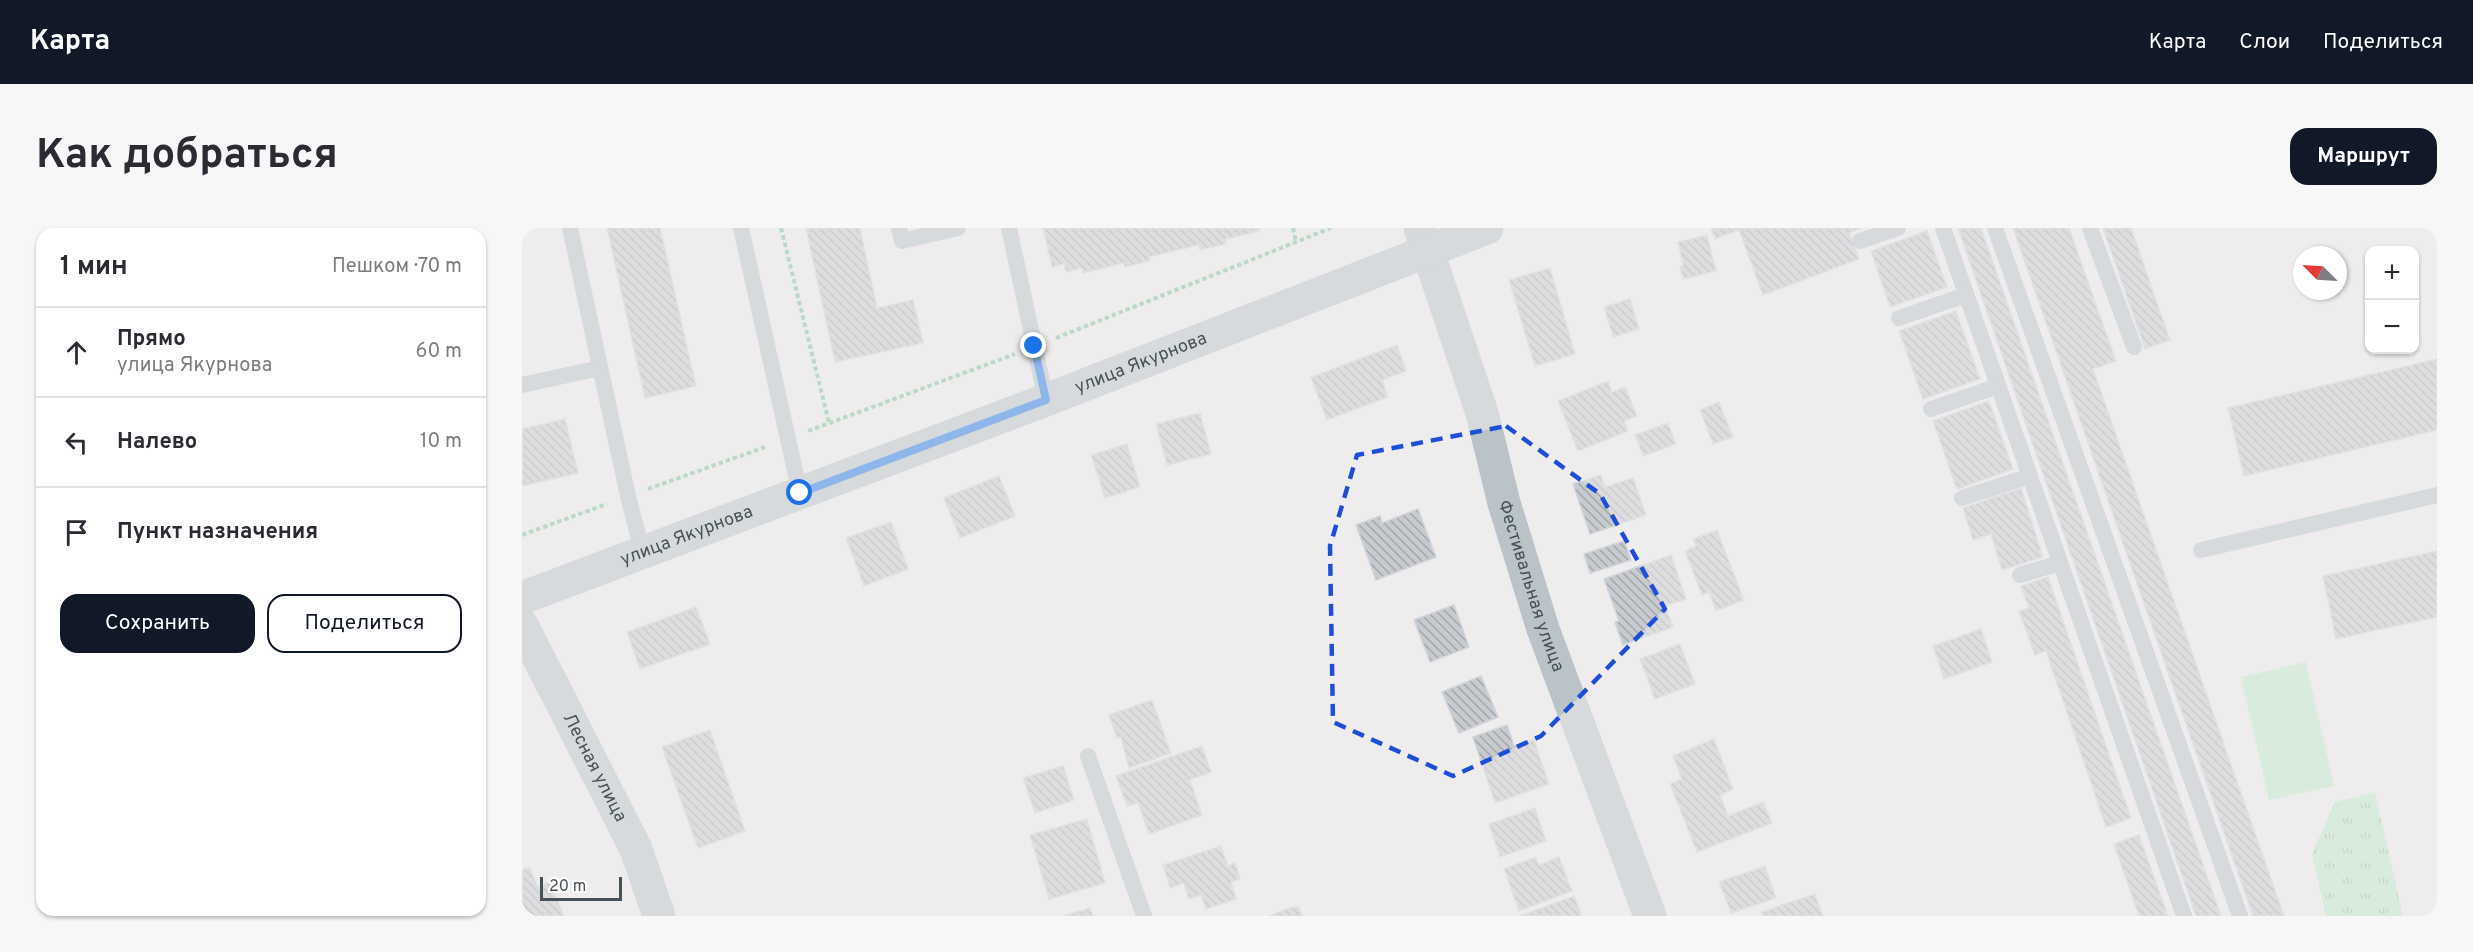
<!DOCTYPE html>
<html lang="ru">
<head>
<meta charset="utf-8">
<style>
	body { margin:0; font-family:Overpass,sans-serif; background:#f7f7f7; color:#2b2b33 }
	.controls { position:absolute; right:18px; top:18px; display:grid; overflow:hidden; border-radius:12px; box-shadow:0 2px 4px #0004 }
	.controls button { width:54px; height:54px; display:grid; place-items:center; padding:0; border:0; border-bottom:2px solid #e1e1e2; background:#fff; color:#2b2b33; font:30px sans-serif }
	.compass { position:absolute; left:1771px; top:18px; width:54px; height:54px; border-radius:50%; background:#fff; box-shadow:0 2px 4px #0004; rotate:294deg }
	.scale { position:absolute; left:18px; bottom:15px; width:82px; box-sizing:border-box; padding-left:6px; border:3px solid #475258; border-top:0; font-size:16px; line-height:21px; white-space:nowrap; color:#475258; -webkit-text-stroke:4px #fff; paint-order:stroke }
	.stop { position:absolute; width:18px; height:18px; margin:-14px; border:4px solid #1a73e8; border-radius:50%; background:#fff }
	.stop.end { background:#1a73e8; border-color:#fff; box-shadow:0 2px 6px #0008 }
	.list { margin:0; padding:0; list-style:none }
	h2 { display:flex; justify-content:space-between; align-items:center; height:78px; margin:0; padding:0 24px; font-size:26px }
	h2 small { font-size:20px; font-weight:400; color:#7c7c81 }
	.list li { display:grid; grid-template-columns:39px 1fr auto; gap:18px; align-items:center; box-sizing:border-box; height:90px; padding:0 24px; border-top:2px solid #e1e1e2 }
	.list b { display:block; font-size:22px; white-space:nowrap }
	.list p { margin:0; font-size:20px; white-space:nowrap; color:#7c7c81 }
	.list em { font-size:20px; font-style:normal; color:#7c7c81 }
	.actions { display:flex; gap:12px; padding:18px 24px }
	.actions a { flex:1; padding:14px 0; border:2px solid #111827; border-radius:18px; text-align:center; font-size:21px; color:#111827 }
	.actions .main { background:#111827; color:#fff }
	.icon { flex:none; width:33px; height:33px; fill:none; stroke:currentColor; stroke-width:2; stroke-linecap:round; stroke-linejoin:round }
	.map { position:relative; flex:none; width:1915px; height:688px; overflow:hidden; border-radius:18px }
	header { display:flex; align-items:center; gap:36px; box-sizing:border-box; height:84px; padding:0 30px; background:#111827; color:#fff }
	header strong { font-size:28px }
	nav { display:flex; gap:33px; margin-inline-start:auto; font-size:21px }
	.intro { display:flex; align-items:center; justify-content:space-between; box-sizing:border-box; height:144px; padding:0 36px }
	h1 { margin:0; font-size:42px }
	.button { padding:15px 27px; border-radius:18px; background:#111827; color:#fff; font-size:21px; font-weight:700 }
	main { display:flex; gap:36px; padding:0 36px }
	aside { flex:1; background:#fff; border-radius:18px; box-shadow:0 2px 4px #0004 }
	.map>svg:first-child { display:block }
	.grass { fill:url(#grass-tufts) }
	.pitch { fill:#bee9c9 }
	.building { fill:url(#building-back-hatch); stroke:#d1d4d8; stroke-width:1.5 }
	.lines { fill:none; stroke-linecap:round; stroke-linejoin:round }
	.path { stroke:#7ac495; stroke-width:4; stroke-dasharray:4.5 3; stroke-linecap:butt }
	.lane { stroke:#b9c3c8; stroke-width:16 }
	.street { stroke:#b9c3c8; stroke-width:33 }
	.route { stroke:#1a73e8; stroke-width:8 }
	.marked { fill:none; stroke:#1d4ed8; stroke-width:4.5; stroke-dasharray:12 8; stroke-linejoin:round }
	.labels { text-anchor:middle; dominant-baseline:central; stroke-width:6; stroke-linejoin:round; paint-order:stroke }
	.street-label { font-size:18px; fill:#475258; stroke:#fff }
</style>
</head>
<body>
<header>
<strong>Карта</strong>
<nav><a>Карта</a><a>Слои</a><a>Поделиться</a></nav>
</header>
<div class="intro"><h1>Как добраться</h1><a class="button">Маршрут</a></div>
<main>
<aside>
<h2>1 мин<small>Пешком · 70 m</small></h2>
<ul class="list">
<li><svg class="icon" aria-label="ahead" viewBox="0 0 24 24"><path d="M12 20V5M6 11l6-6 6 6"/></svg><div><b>Прямо</b><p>улица Якурнова</p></div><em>60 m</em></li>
<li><svg class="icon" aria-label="left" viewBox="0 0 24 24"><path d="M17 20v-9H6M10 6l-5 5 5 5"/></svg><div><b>Налево</b></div><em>10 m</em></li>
<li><svg class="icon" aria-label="arrive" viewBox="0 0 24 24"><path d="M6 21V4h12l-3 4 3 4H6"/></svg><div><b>Пункт назначения</b></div></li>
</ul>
<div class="actions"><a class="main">Сохранить</a><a>Поделиться</a></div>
</aside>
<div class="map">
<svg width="1915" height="688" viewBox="0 0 1915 688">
	<defs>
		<pattern id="grass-tufts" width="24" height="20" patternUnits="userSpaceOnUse" patternTransform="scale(1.5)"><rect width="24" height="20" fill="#bee9c9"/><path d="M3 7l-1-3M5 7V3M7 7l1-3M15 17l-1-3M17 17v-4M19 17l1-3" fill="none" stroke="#9cbfa6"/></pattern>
		<pattern id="building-back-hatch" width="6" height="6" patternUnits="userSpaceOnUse" patternTransform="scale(1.5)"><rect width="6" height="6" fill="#c7cacf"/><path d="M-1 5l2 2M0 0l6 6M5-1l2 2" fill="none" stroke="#a3a7ab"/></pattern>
	</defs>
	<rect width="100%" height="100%" fill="#efeced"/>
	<polygon class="grass" points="1853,564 1881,688 1804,688 1790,626 1813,574"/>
	<polygon class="pitch" points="1784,434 1812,558 1747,572 1719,449"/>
	<g class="building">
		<polygon points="85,0 138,0 174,158 123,170"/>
		<polygon points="284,0 338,0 355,80 391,72 401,115 313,134"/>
		<polygon points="521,0 737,0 737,3 703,11 704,16 678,22 677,17 627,29 628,33 603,39 602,35 561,45 560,40 544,44 542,36 530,39"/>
		<polygon points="1189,0 1340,0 1327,5 1337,31 1241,67 1217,2 1193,11"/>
		<polygon points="1436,0 1459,0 1699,688 1674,688"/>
		<polygon points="1491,0 1547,0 1594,133 1571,141 1762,688 1731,688"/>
		<polygon points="1581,0 1609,0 1648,112 1623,121"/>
		<polygon points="1405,3 1425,59 1368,79 1349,23"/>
		<polygon points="1185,7 1194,43 1161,51 1158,38 1161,37 1156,14"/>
		<polygon points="1028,40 1053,126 1013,138 987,52"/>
		<polygon points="1108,71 1117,101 1091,109 1082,79"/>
		<polygon points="1434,83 1458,151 1401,171 1377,103"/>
		<polygon points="875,117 884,143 860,152 866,169 805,192 789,149"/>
		<polygon points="1915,131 1915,202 1722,248 1706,180"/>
		<polygon points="1086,153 1090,164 1103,159 1115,188 1102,193 1106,203 1056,223 1036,173"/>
		<polygon points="1467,173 1491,241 1435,261 1411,193"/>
		<polygon points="1197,174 1211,209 1191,216 1178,182"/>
		<polygon points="678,185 689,226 645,237 634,196"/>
		<polygon points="43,191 56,245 0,258 0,201"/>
		<polygon points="1146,195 1154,216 1121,228 1113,207"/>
		<polygon points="605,216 618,259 583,270 569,227"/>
		<polygon points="1079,247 1083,259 1111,250 1124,287 1068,306 1051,256"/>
		<polygon points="477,248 493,288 438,310 422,270"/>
		<polygon points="1499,260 1521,329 1480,342 1469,306 1451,312 1441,280"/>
		<polygon points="896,281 914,329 854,352 834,297 858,288 860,295"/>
		<polygon points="369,294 386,341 342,358 324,310"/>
		<polygon points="1195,302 1222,372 1194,383 1187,364 1180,367 1163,323 1174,318 1171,311"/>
		<polygon points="1102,313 1109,332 1068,345 1062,326"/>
		<polygon points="1915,323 1915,389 1814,411 1801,348"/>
		<polygon points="1149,327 1164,371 1143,378 1151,399 1101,417 1093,394 1097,393 1082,351"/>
		<polygon points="1526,349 1609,590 1584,599 1524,423 1513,427 1497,383 1507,380 1499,358"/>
		<polygon points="932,377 947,419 908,434 892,392"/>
		<polygon points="174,379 188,416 118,441 105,404"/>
		<polygon points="1459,401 1470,434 1422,451 1411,418"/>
		<polygon points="1158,416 1173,456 1133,471 1118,431"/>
		<polygon points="959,448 976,489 937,505 920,464"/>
		<polygon points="630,472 649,525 607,540 599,509 595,510 587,487"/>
		<polygon points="985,497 992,518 1012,512 1027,556 973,575 951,509"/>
		<polygon points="188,502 223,603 176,620 140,519"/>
		<polygon points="1192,511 1211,561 1198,567 1206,588 1241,574 1250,595 1175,624 1148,556 1160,551 1151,528"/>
		<polygon points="680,518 689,544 668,552 680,587 627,606 616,575 605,578 594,548"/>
		<polygon points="541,538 552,572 513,585 501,550"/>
		<polygon points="1013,580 1024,613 978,629 967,596"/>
		<polygon points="565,591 583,655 527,671 508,607"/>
		<polygon points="1617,607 1646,688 1617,688 1592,616"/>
		<polygon points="699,618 706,638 713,635 718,651 709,654 714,671 684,681 679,667 667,671 662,655 648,660 641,637"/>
		<polygon points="1014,629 1017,637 1037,629 1050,663 997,683 982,641"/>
		<polygon points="1243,638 1254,670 1209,685 1197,654"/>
		<polygon points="7,639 16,659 28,654 42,688 0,688 0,642"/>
		<polygon points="1293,666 1301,688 1241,688 1239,684"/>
		<polygon points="1052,668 1060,688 998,688"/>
		<polygon points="776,678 781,688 747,688 764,681"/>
		<polygon points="568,680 571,688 541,688"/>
	</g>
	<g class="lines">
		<g class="path">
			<polyline points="259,0 307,195"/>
			<polyline points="771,0 774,14"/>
			<polyline points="534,110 809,0"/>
			<polyline points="286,203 493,126"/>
			<polyline points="126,261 246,218"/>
			<polyline points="0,307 85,276"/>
		</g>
		<g class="lane">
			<polyline points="48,0 106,268 120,323"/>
			<polyline points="219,0 278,265"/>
			<polyline points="377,0 380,13 436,0"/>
			<polyline points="487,0 524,172"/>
			<polyline points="1421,0 1662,688"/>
			<polyline points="1473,0 1718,688"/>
			<polyline points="1568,0 1612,119"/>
			<polyline points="1338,13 1376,0"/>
			<polyline points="1377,90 1444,67"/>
			<polyline points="0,157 78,140"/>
			<polyline points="1409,181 1476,158"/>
			<polyline points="1440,270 1508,248"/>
			<polyline points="1679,322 1915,267"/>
			<polyline points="1498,347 1538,335"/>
			<polyline points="566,528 622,688"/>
		</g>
		<g class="street">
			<path id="s1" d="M898,0L960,185L982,275L1021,401L1128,688"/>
			<path id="s2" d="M0,370L524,172L965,0"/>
			<path id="s3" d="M0,397L114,621L137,688"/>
		</g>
	</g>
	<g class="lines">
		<polyline class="route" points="278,265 524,172 512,118"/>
	</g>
	<path d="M0 0H1915V688H0ZM984,198L1078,266L1143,381L1019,508L931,548L811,494L808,318L835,227Z" fill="#efeced" fill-opacity=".55" fill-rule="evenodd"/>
	<path class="marked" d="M984,198L1078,266L1143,381L1019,508L931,548L811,494L808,318L835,227Z"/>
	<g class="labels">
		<g class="street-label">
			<text stroke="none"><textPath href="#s2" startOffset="662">улица Якурнова</textPath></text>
			<text stroke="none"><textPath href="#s2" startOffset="176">улица Якурнова</textPath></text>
			<text stroke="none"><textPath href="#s1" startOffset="375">Фестивальная улица</textPath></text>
			<text stroke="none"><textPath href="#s3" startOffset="160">Лесная улица</textPath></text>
		</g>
	</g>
</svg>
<div class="controls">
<button>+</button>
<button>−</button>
</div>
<svg class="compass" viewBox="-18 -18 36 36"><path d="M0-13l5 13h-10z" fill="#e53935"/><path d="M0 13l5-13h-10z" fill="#7c7c81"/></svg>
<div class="scale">20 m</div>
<div class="stop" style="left:278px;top:265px"></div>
<div class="stop end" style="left:512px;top:118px"></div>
</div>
</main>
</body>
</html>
